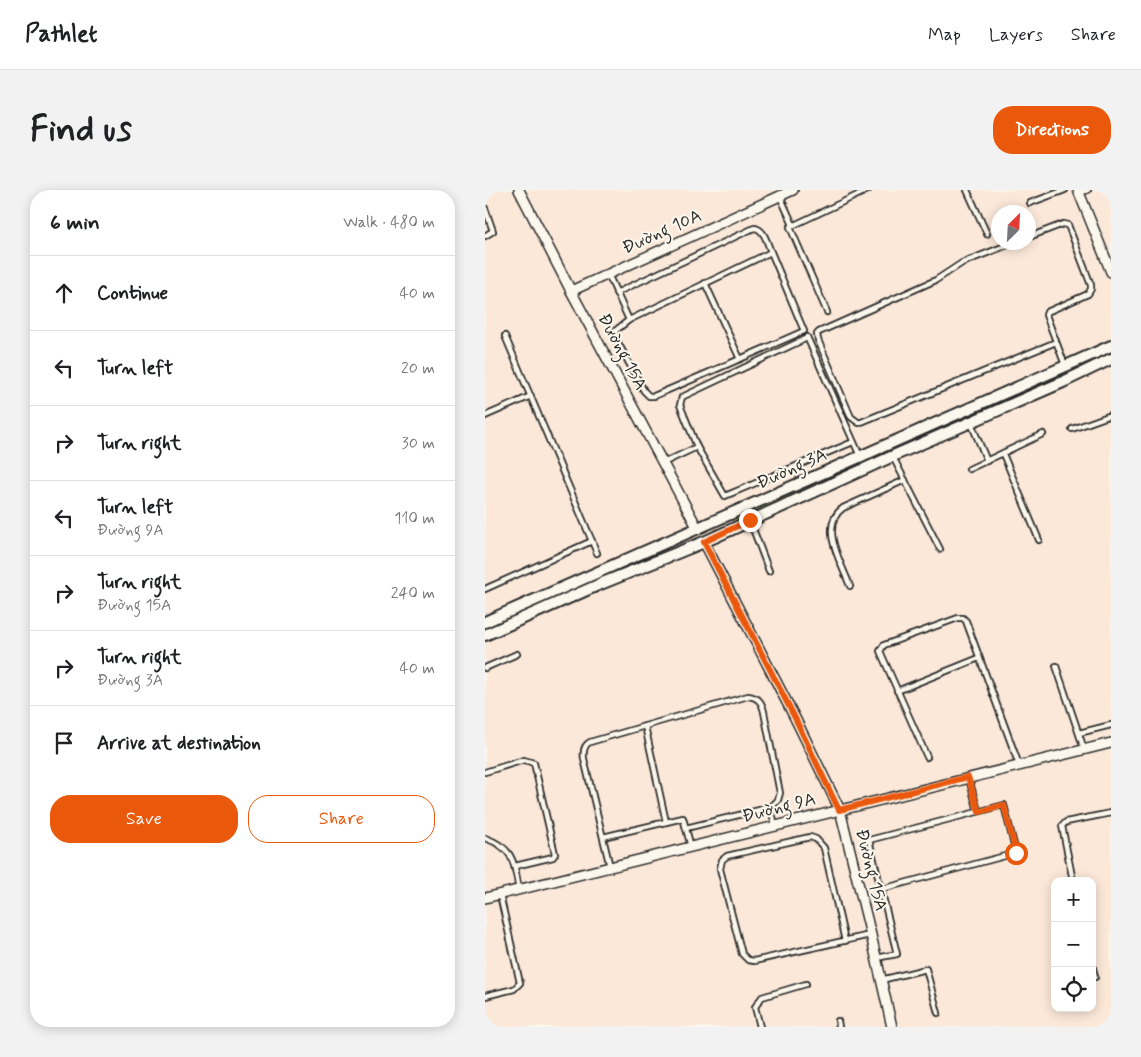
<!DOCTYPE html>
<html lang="en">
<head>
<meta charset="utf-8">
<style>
	body { margin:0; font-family:Mynerve,sans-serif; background:#f2f2f2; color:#202124 }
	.controls { position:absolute; right:15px; bottom:15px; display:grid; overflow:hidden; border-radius:10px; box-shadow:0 2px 12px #0003 }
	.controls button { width:45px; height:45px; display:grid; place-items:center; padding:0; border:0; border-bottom:1px solid #e0e0e0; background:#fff; color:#202124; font:25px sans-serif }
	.compass { position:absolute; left:506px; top:15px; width:45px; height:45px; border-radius:50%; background:#fff; box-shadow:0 2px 12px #0003; rotate:24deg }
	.stop { position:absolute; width:15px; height:15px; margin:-11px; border:4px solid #ea580c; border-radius:50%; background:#fff }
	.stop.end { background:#ea580c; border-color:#fff; box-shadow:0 1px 5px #0008 }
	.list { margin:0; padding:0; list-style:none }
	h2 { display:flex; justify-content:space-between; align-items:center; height:65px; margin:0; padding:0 20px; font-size:21px }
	h2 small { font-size:16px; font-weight:400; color:#757577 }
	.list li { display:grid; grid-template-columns:32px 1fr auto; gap:15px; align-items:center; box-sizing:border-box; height:75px; padding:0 20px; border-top:1px solid #e0e0e0 }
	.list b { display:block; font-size:19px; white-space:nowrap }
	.list p { margin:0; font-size:16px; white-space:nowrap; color:#757577 }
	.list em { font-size:16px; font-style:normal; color:#757577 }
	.actions { display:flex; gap:10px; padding:15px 20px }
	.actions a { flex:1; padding:11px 0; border:1px solid #ea580c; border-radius:20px; text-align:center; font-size:18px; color:#ea580c }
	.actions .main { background:#ea580c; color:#fff }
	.icon { flex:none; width:28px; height:28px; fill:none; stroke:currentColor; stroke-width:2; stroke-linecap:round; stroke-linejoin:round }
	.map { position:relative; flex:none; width:626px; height:837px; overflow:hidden; border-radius:20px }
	header { display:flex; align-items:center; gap:30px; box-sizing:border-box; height:70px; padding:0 25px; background:#fff; border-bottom:1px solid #e0e0e0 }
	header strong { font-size:24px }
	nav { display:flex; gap:28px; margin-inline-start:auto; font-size:18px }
	.intro { display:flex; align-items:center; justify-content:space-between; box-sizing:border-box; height:120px; padding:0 30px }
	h1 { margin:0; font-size:35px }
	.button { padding:12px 22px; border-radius:20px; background:#ea580c; color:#fff; font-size:18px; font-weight:700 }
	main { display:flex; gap:30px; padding:0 30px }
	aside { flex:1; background:#fff; border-radius:20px; box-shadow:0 2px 12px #0003 }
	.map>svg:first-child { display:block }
	.built { fill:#fbe8d9; fill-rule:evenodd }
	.green { fill:#c0df97; stroke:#768561 }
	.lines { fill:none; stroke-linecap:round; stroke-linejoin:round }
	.service-casing { stroke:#2b2b2b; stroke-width:8 }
	.minor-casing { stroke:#2b2b2b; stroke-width:12 }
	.tertiary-casing { stroke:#2b2b2b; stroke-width:14 }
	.service { stroke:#fbf7ec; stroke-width:4.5 }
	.minor { stroke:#fbf7ec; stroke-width:9 }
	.tertiary { stroke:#fbf7ec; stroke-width:10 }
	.route { stroke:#ea580c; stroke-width:6 }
	.labels { text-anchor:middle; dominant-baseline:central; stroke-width:4; stroke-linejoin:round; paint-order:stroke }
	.street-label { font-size:18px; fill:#2b2b2b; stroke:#fbf7ec }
</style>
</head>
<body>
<header>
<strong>Pathlet</strong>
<nav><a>Map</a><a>Layers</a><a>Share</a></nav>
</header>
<div class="intro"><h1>Find us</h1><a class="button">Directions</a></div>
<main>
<aside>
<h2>6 min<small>Walk · 480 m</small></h2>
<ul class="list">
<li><svg class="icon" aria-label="ahead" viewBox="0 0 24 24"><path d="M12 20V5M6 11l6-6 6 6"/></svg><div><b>Continue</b></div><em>40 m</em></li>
<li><svg class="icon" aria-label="left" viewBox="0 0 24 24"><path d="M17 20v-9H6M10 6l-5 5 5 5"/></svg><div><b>Turn left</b></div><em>20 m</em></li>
<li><svg class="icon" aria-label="right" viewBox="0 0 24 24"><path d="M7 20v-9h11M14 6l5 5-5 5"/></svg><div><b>Turn right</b></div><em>30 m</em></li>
<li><svg class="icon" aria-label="left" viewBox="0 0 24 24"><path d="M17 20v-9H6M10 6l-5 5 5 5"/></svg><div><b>Turn left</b><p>Đường 9A</p></div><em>110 m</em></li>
<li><svg class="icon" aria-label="right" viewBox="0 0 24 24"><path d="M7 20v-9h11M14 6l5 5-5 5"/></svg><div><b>Turn right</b><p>Đường 15A</p></div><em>240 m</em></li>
<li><svg class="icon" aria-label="right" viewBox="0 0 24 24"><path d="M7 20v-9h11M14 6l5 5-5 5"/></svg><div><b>Turn right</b><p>Đường 3A</p></div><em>40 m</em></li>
<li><svg class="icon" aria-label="arrive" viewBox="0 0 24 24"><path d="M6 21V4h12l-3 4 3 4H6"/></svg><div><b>Arrive at destination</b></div></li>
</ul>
<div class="actions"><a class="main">Save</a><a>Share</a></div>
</aside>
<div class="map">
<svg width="626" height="837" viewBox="0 0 626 837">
	<rect width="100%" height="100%" fill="#fbf7ec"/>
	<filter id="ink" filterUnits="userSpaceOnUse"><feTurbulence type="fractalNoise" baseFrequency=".02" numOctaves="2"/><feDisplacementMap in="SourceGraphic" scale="10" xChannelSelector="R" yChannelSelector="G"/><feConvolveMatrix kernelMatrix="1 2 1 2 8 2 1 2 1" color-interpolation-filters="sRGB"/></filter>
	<g filter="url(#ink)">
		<path class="built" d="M0,0H626V837H0ZM514,22H544V52H514ZM570,691H607V818H570Z"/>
		<g class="green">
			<path d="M619,163L621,167C498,225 370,273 248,333L247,329Z"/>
			<polygon points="181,358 182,361 0,441 0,437"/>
		</g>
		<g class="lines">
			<defs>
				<g id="service">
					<polyline points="482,0 502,44"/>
					<polyline points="594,3 603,0"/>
					<polyline points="295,6 308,35"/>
					<polyline points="545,13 580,0"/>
					<polyline points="0,18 8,41 0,46"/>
					<polyline points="544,47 578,34 583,35 606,95 606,99 603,104 562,122 561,125 580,175"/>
					<polyline points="530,52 477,73 451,90 334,142 332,144 333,150 366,227 374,233 571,152"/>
					<polyline points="123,84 144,130"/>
					<polyline points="220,93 255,169 319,141 286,62"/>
					<path d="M131,103L269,38C279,38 282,53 286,62L144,130L130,141L131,149L159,201L164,206H169L255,169"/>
					<polyline points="342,122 305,37 383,0"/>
					<polyline points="20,146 112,363"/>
					<polyline points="322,147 375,266"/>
					<polyline points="0,226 46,206"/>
					<polyline points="486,233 502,271"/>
					<polyline points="587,239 626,225"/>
					<polyline points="212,257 240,306 368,252"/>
					<polyline points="518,264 554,350"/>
					<polyline points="408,267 455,359"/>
					<polyline points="178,273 212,257 195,215 197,207 322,148"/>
					<polyline points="484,279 558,244"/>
					<polyline points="265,331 284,381"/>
					<path d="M365,396C357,374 333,336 358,318L420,290"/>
					<polyline points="0,399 107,351"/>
					<polyline points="571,476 599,559"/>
					<polyline points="0,478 32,464"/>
					<polyline points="412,501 494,468"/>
					<polyline points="160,536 181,632"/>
					<polyline points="594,543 626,535"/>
					<polyline points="442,567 395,461 399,455 473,428 478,428 481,431 534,575"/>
					<polyline points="0,582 39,570 49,573 70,664 68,667 30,676"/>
					<polyline points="484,589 493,621"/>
					<polyline points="201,638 286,617"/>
					<polyline points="118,647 198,628 206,657"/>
					<path d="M0,648C29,658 29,672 34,700"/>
					<path d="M125,677L99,569C98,562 99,555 105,552L263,506C273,507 277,512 279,522L295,603L293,610L286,617L290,636"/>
					<polyline points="588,691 577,636 581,632 626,623"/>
					<polyline points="360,751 339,658 331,649 325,647 242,666 237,670 235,679 257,764 263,770 269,771 385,745"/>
					<polyline points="391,768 412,764 384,650 519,615 531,663 397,699"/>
					<polyline points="607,774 610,787"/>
					<polyline points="396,790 441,779 453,823"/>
					<polyline points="0,806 29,799 35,793 15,705"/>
					<polyline points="353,831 354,837"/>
					<polyline points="275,837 270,817 277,807 321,794"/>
				</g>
				<g id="minor">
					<polyline points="34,0 86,101 213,339"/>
					<polyline points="593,0 626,82"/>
					<polyline points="86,101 308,0"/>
					<polyline points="219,352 310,528 355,620 386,745 407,837"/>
					<polyline points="0,708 626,553"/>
				</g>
				<g id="tertiary">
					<polyline points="0,432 626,156"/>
					<polyline points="0,445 113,395 219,352 408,266 578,192 626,169"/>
				</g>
			</defs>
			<use href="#service" class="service-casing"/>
			<use href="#minor" class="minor-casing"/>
			<use href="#tertiary" class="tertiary-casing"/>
			<use href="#service" class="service"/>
			<use href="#minor" class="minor"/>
			<use href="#tertiary" class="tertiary"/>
		</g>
	</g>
	<g class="lines" filter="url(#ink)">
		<polyline class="route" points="265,330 219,352 310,528 354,620 483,587 494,622 519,615 531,663"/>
	</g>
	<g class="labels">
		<g class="street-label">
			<text transform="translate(177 42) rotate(-24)">Đường 10A</text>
			<text transform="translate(137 162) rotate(62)">Đường 15A</text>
			<text transform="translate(307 279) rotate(-24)">Đường 3A</text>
			<text transform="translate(294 618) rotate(-14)">Đường 9A</text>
			<text transform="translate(386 680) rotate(76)">Đường 15A</text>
		</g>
	</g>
</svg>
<div class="controls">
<button>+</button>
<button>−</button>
<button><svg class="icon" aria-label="locate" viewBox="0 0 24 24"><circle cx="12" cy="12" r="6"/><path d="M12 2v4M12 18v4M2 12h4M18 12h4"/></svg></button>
</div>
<svg class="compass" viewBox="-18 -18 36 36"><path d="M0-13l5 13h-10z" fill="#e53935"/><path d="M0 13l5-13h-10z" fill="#757577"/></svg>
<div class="stop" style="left:531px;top:663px"></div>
<div class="stop end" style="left:265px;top:330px"></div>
</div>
</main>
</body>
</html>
